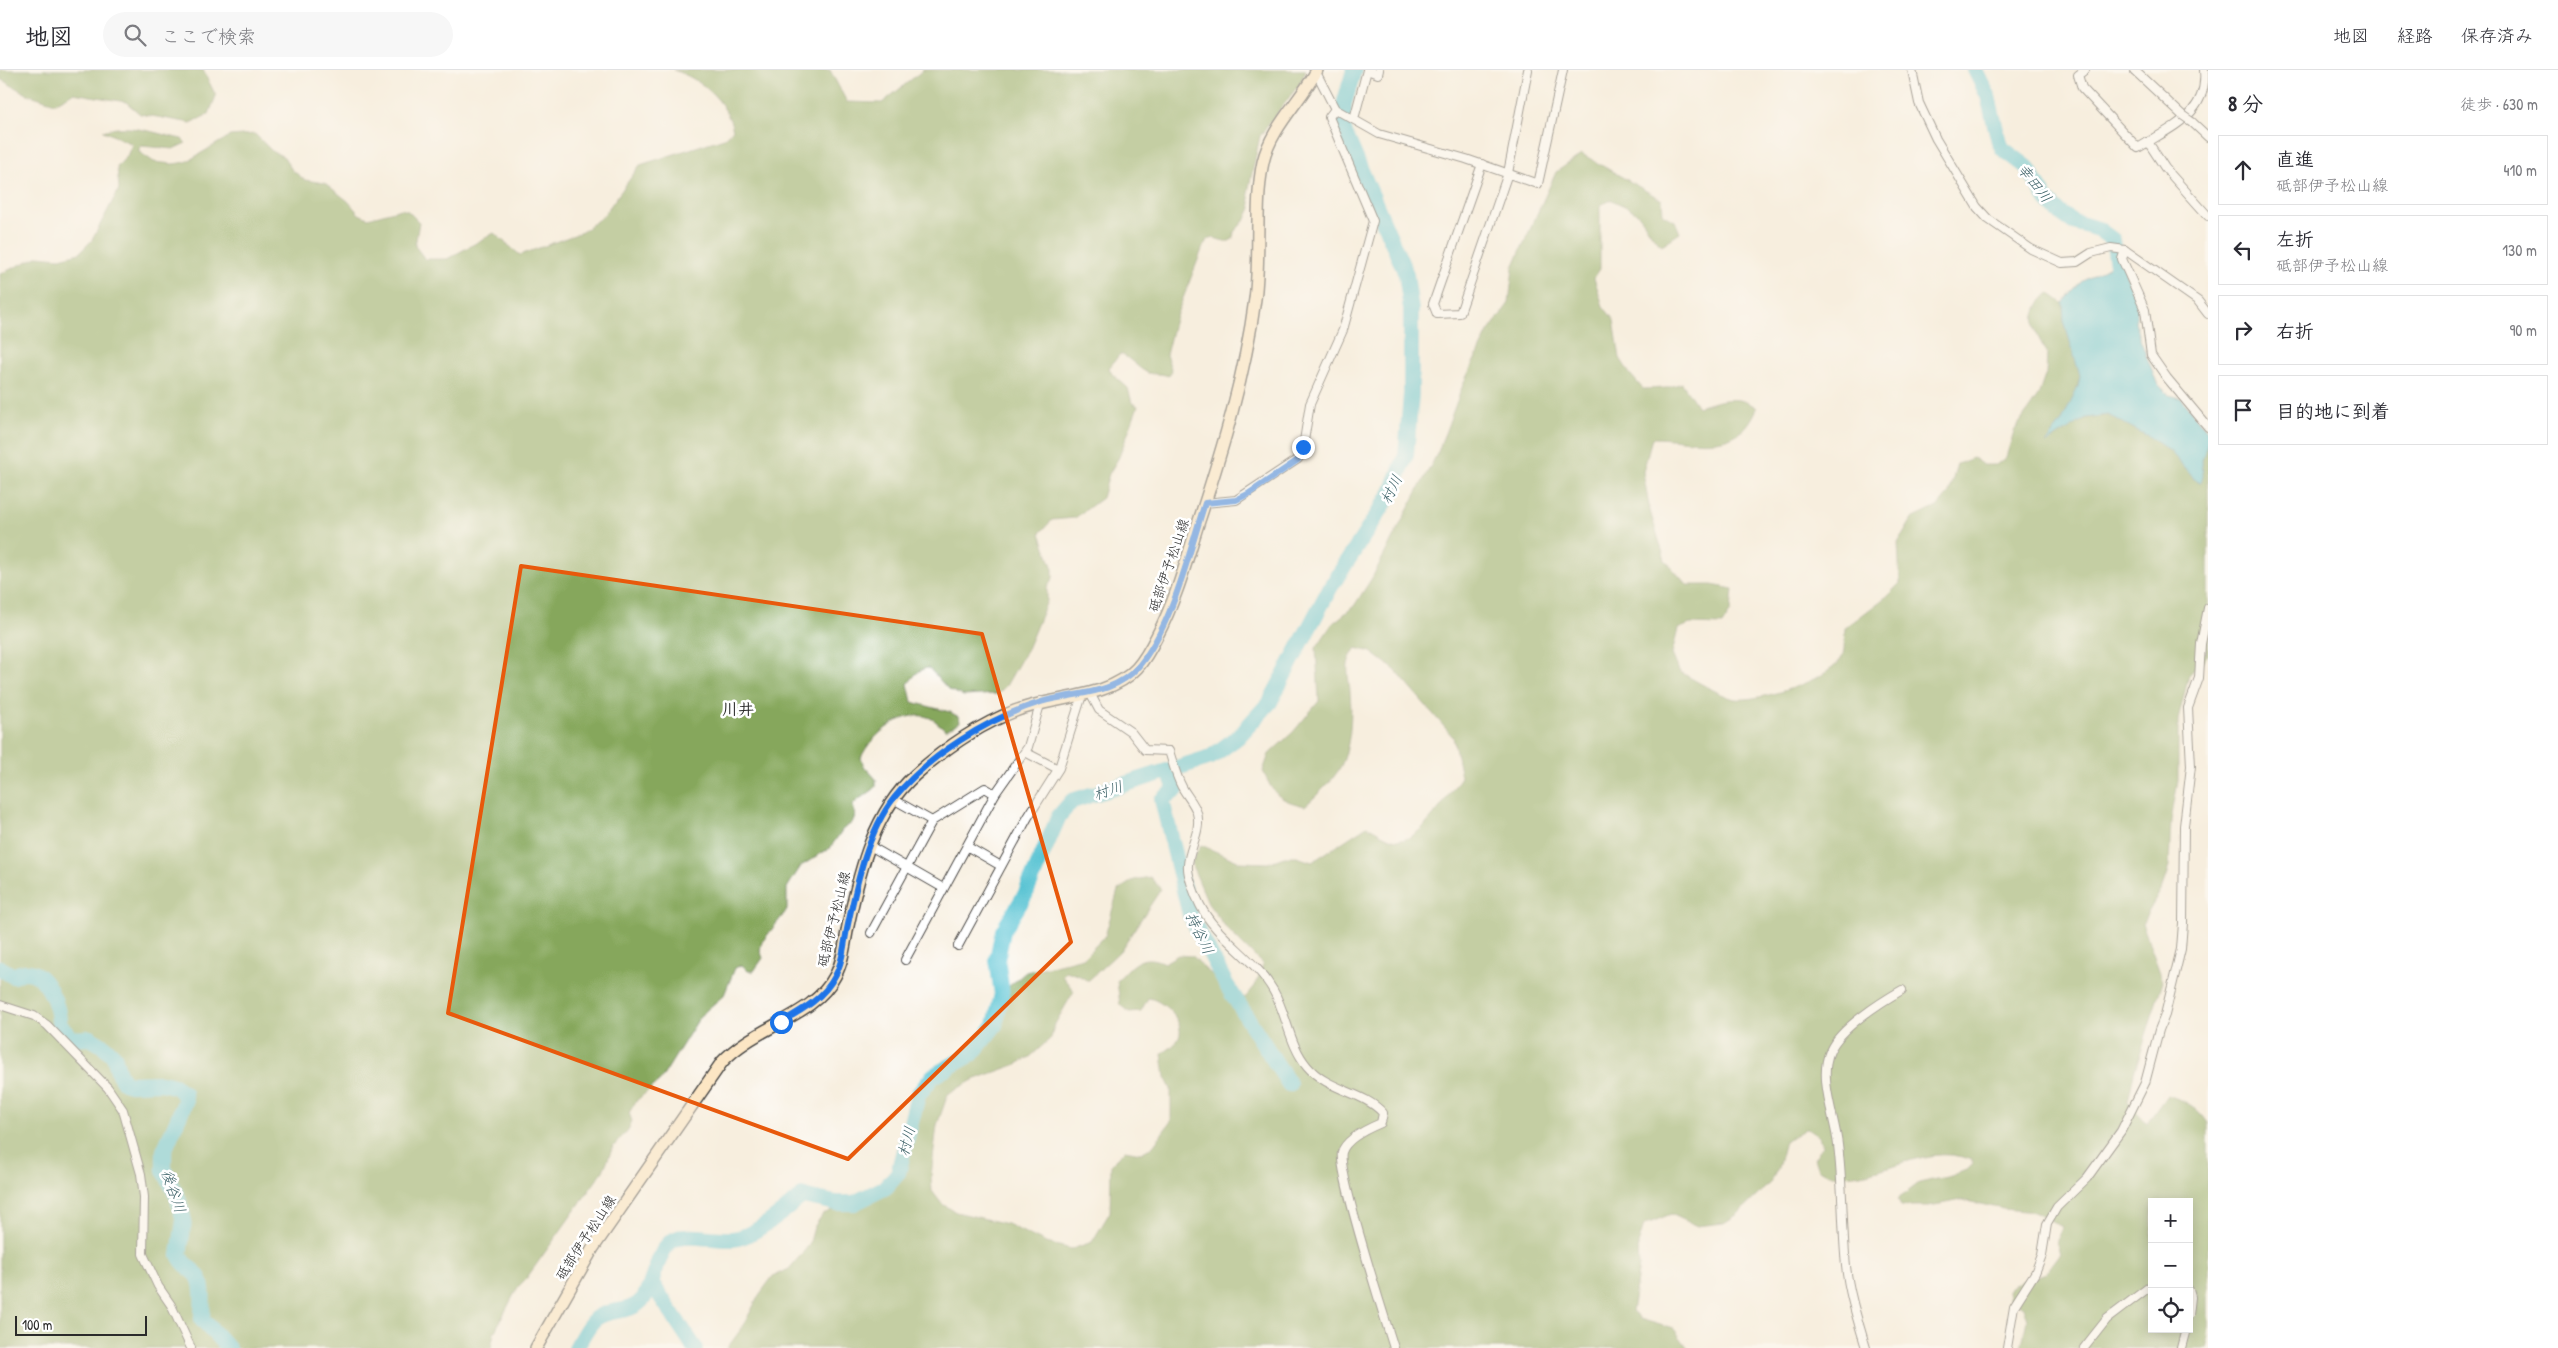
<!DOCTYPE html>
<html lang="ja">
<head>
<meta charset="utf-8">
<style>
	body { margin:0; font-family:"Patrick Hand","Klee One",sans-serif; background:#f7f7f7; color:#2b2b33 }
	.controls { position:absolute; right:15px; bottom:15px; display:grid; overflow:hidden; border-radius:0px; box-shadow:0 2px 12px #0003 }
	.controls button { width:45px; height:45px; display:grid; place-items:center; padding:0; border:0; border-bottom:1px solid #e1e1e2; background:#fff; color:#2b2b33; font:25px sans-serif }
	.scale { position:absolute; left:15px; bottom:12px; width:132px; box-sizing:border-box; padding-left:5px; border:2px solid #2b2b2b; border-top:0; font-size:14px; line-height:18px; white-space:nowrap; color:#2b2b2b; -webkit-text-stroke:4px #fff; paint-order:stroke }
	.stop { position:absolute; width:15px; height:15px; margin:-11px; border:4px solid #1a73e8; border-radius:50%; background:#fff }
	.stop.end { background:#1a73e8; border-color:#fff; box-shadow:0 1px 5px #0008 }
	.list { margin:0; padding:0; list-style:none }
	h2 { display:flex; justify-content:space-between; align-items:center; height:65px; margin:0; padding:0 20px; font-size:21px }
	h2 small { font-size:16px; font-weight:400; color:#7c7c81 }
	.list li { display:grid; grid-template-columns:32px 1fr auto; gap:15px; align-items:center; box-sizing:border-box; height:70px; margin:0 10px 10px; padding:0 10px; border:1px solid #e1e1e2; border-radius:0px }
	.list b { display:block; font-size:19px; white-space:nowrap }
	.list p { margin:0; font-size:16px; white-space:nowrap; color:#7c7c81 }
	.list em { font-size:16px; font-style:normal; color:#7c7c81 }
	.icon { flex:none; width:28px; height:28px; fill:none; stroke:currentColor; stroke-width:2; stroke-linecap:round; stroke-linejoin:round }
	.map { position:relative; flex:none; width:2208px; height:1278px; overflow:hidden }
	header { display:flex; align-items:center; gap:30px; box-sizing:border-box; height:70px; padding:0 25px; background:#fff; border-bottom:1px solid #e1e1e2 }
	header strong { font-size:24px }
	nav { display:flex; gap:28px; margin-inline-start:auto; font-size:18px }
	.search { width:350px; height:45px; background:#f7f7f7; display:flex; align-items:center; gap:12px; box-sizing:border-box; padding:0 18px; border-radius:28px; color:#7c7c81; font-size:19px }
	main { display:flex }
	aside { flex:1; background:#fff }
	.map>svg:first-child { display:block }
	.forest { fill:#86a75c; stroke:#586944; fill-rule:evenodd }
	.water { fill:#58c3d3; stroke:#42777f }
	.lines { fill:none; stroke-linecap:round; stroke-linejoin:round }
	.river { stroke:#58c3d3; stroke-width:16 }
	.minor-casing { stroke:#4a4846; stroke-width:10 }
	.secondary-casing { stroke:#4a4846; stroke-width:14 }
	.minor { stroke:#fff; stroke-width:8 }
	.secondary { stroke:#fce6c4; stroke-width:11 }
	.minor-bridge-casing { stroke:#4a4846; stroke-width:10; stroke-linecap:butt }
	.minor-bridge { stroke:#fff; stroke-width:8 }
	.route { stroke:#1a73e8; stroke-width:6 }
	.marked { fill:none; stroke:#e8590c; stroke-width:4; stroke-linejoin:round }
	.labels { text-anchor:middle; dominant-baseline:central; stroke-width:5; stroke-linejoin:round; paint-order:stroke }
	.street-label { font-size:14px; fill:#2b2b2b; stroke:#fff }
	.water-label { font-size:15px; font-style:italic; fill:#3b6066; stroke:#fff }
	.quarter-label { font-size:16px; font-weight:bold; fill:#2b2b2b; stroke:#fff }
</style>
</head>
<body>
<header>
<strong>地図</strong>
<div class="search"><svg class="icon" aria-label="search" viewBox="0 0 24 24"><circle cx="10" cy="10" r="6"/><path d="M15 15l6 6"/></svg>ここで検索</div>
<nav><a>地図</a><a>経路</a><a>保存済み</a></nav>
</header>
<main>
<div class="map">
<svg width="2208" height="1278" viewBox="0 0 2208 1278">
	<rect width="100%" height="100%" fill="#fff"/>
	<filter id="ink" filterUnits="userSpaceOnUse"><feTurbulence type="fractalNoise" baseFrequency=".02" numOctaves="2"/><feDisplacementMap in="SourceGraphic" scale="10" xChannelSelector="R" yChannelSelector="G"/><feConvolveMatrix kernelMatrix="1 2 1 2 8 2 1 2 1" color-interpolation-filters="sRGB"/></filter>
	<filter id="wash" filterUnits="userSpaceOnUse"><feTurbulence type="fractalNoise" baseFrequency=".0096" numOctaves="4" result="noise"/><feDisplacementMap in="SourceGraphic" scale="20" xChannelSelector="R" yChannelSelector="G"/><feGaussianBlur stdDeviation="1.12" result="paint"/><feColorMatrix in="noise" values="0 0 0 0 0 0 0 0 0 0 0 0 0 0 0 0 0 1.4 0 .05"/><feComposite in="paint" operator="in"/></filter>
	<g filter="url(#wash)">
		<rect width="100%" height="100%" fill="#f7eede"/>
		<g class="forest">
			<polygon points="0,0 203,0 216,26 209,44 191,53 140,44 126,32 73,23 55,33 27,24 0,9"/>
			<path d="M673,0H830L847,32L882,33L923,0H1306L1301,12L1260,66L1248,122L1251,138L1246,149L1234,162L1233,169L1227,172L1214,168L1207,170L1203,177L1175,249L1166,285L1172,301L1168,306C1161,303 1155,305 1148,303C1137,298 1131,288 1120,284L1109,298L1112,304L1128,318L1132,333L1138,336L1119,387L1109,404L1102,428L1075,448L1052,450L1040,463L1053,499V508L1047,518V531L1027,579L1006,616L998,624L964,626L949,620L929,598C919,598 914,606 908,614L912,632L950,642L959,647L960,652L946,660C942,657 938,653 934,650C909,634 870,665 861,688L864,696L876,709V717C868,725 860,726 853,735L855,746L852,753L843,759L830,778L801,796L792,810L787,818V840L762,872L760,880L763,888L754,901H748L742,895L735,898L724,925L701,945L660,1011L636,1031L629,1043L632,1051L628,1060L613,1077L603,1101L526,1209L518,1217L511,1230L494,1263L491,1278H0V204L39,186L60,188L79,183L92,170L119,119L117,97L127,86L132,74L103,61C128,52 158,64 182,69L186,73L173,79L141,76L138,81L154,92L173,94L186,92L230,66L255,64L272,81L284,87L292,100L305,110L325,113L348,131L359,144L368,148L401,139L408,141L419,152L415,176L425,189H447L494,163L520,185L582,162L603,146L640,95L724,68L733,60C726,30 701,9 673,0Z"/>
			<path d="M1582,84L1662,130L1663,144L1675,151L1680,163L1662,175C1649,166 1646,150 1634,141C1628,137 1619,134 1612,130L1600,135V199L1594,208L1603,236L1614,250L1620,288L1630,304L1643,319L1666,318L1682,313L1698,337C1720,330 1738,324 1757,338C1738,387 1692,368 1652,368L1643,402L1650,441L1665,490L1687,515H1712L1733,519L1731,541L1722,555L1690,554L1678,559L1672,584L1679,601C1690,608 1724,627 1735,629C1758,632 1835,609 1843,585C1845,577 1844,566 1845,558L1887,526L1900,513L1898,473L1912,449L1937,437L1949,423L1957,394L1973,388L1983,395H1996L2006,387L2014,361L2038,326L2046,303L2047,282C2032,261 2028,241 2049,223L2063,233L2064,251L2080,306L2076,322L2062,351L2047,373L2086,348L2108,345L2148,366L2170,381L2196,411L2203,406L2202,390L2208,371V585L2189,605L2178,650V711L2171,751L2169,797L2161,820L2142,853L2163,911L2134,1003L2128,1032L2147,1053L2167,1025C2185,1031 2197,1036 2208,1053V1278H2021L2027,1250L2023,1237L2009,1228L2008,1219L2014,1214L2046,1203L2060,1184L2057,1173L2062,1157L2036,1142L2003,1139L1962,1130L1929,1136H1901L1898,1129L1919,1113L1951,1106L1966,1100L1972,1094V1090C1920,1068 1865,1124 1818,1099L1814,1089L1822,1076L1819,1066L1807,1058L1785,1071L1778,1098L1771,1112L1738,1144L1724,1153L1697,1156L1671,1144L1644,1155L1638,1175L1639,1196L1632,1242L1640,1249L1674,1259L1688,1278H727L742,1258L759,1225L773,1206L789,1199L809,1175L814,1157L823,1144L835,1139H857L889,1122L903,1107L924,1026L938,1008L971,989L1003,949L1008,917L1026,902L1083,888L1105,866L1118,820L1134,810L1150,807L1161,819L1120,881L1088,911L1078,905L1066,901L1062,906L1074,921L1055,954L1051,968L1030,987L1015,995L973,1010L948,1024L937,1055L931,1106L932,1121L942,1134L956,1142L1007,1154L1046,1173L1072,1179L1092,1172L1110,1142L1111,1094L1125,1080L1141,1083L1152,1077L1171,1051V1019L1165,1007L1162,984C1167,980 1174,976 1177,971C1189,955 1164,930 1148,928L1141,941L1129,942L1120,935L1117,911C1131,895 1142,882 1164,893L1178,885L1193,886L1206,900L1245,928L1255,916L1263,895L1228,860L1209,835L1191,793L1201,775L1240,792L1268,793L1284,787H1297L1312,792L1367,756C1376,760 1389,770 1399,770C1421,771 1449,724 1461,707L1453,667L1395,600L1371,582L1356,578C1344,594 1348,601 1350,621C1352,642 1351,669 1344,689C1338,707 1318,724 1305,736C1279,730 1274,726 1263,701L1269,684L1293,662L1319,631L1316,578L1332,554L1354,536L1372,508L1438,382L1464,312L1488,262L1509,233L1513,197L1556,102ZM2152,1132H2189V1259H2152Z"/>
		</g>
		<polygon class="water" points="2116,192 2122,196 2139,236 2135,251 2138,264 2157,313 2169,325 2181,328 2208,362 2208,371 2202,390 2203,406 2201,412 2196,411 2170,381 2148,366 2108,345 2086,348 2046,374 2062,351 2078,317 2080,306 2064,251 2063,233 2081,212"/>
		<g class="lines">
			<g class="river">
				<polyline points="1975,0 1988,26 1999,72 2003,79 2027,97 2047,130 2059,142 2073,152 2098,159 2113,170 2118,201"/>
				<polyline points="1169,701 1176,720 1162,730 1190,845 1226,914 1289,1014"/>
				<path d="M0,898L13,906C17,905 21,902 25,902C46,900 60,938 59,954L71,969L90,968L105,977L114,986L119,1004L124,1012L131,1014L162,1013L174,1016L184,1023L185,1032L164,1081V1100L178,1128L184,1151L179,1185C185,1198 190,1196 197,1205C205,1214 202,1237 202,1249L228,1278"/>
				<polyline points="651,1212 695,1278"/>
				<path d="M576,1278C581,1269 587,1256 595,1249C610,1237 630,1245 643,1229C655,1214 657,1173 678,1168C691,1164 716,1170 731,1169C751,1169 787,1139 802,1126L836,1133H854L886,1117L898,1103L918,1025L933,1006L972,984L995,955L1002,924L997,889L1003,861L1025,825L1059,746L1072,731L1211,687L1238,667L1270,632L1330,518L1392,422L1406,385L1411,324V240L1406,204L1344,61V34L1354,0"/>
			</g>
		</g>
	</g>
	<g filter="url(#ink)">
		<g class="lines">
			<defs>
				<g id="minor">
					<polyline points="1367,0 1378,4 1379,0"/>
					<polyline points="1912,0 1919,33 1936,69 1977,137 1988,149 2031,179 2062,193 2077,192 2091,183 2111,178 2125,180 2198,231 2208,244"/>
					<polyline points="2085,0 2078,5 2082,18 2138,78 2148,72"/>
					<polyline points="2134,0 2182,45"/>
					<path d="M2204,0C2208,40 2178,54 2148,72L2165,98L2208,146"/>
					<polyline points="1316,2 1335,39 1379,64 1466,89 1538,114 1563,0"/>
					<polyline points="1354,49 1367,0"/>
					<polyline points="2192,52 2208,67"/>
					<polyline points="1482,94 1433,234 1437,244 1460,243 1508,103 1528,0"/>
					<polyline points="2125,180 2122,189 2145,240 2151,285 2167,308 2208,357"/>
					<polyline points="1205,433 1236,430 1298,389 1303,377 1310,334 1343,260 1373,151 1329,47 1335,39"/>
					<path d="M1090,623L1099,640L1131,662L1145,680L1169,681C1173,693 1176,706 1182,717C1186,725 1195,734 1197,743C1202,760 1189,778 1188,795C1187,805 1195,825 1200,835C1217,869 1254,887 1273,920C1287,944 1289,975 1307,996C1328,1021 1363,1021 1383,1043L1381,1053C1369,1058 1346,1069 1342,1082C1337,1101 1385,1249 1394,1278"/>
					<polyline points="1025,682 1058,699"/>
					<polyline points="893,729 932,751"/>
					<polyline points="870,776 943,818"/>
					<polyline points="968,777 1001,796"/>
					<polyline points="871,863 932,751 985,718 995,724"/>
					<polyline points="958,876 1028,747 1059,698 1082,625"/>
					<polyline points="905,890 995,724 1028,677 1041,631"/>
					<polyline points="0,935 34,946 47,955 108,1018 123,1040 141,1104 144,1127 143,1184 158,1216 171,1235 191,1278"/>
					<polyline points="2189,1220 2191,1227 2189,1245"/>
					<path d="M1866,1278C1858,1251 1849,1224 1846,1196C1842,1156 1843,1115 1838,1075C1835,1047 1818,1008 1830,981C1840,958 1881,932 1902,920"/>
					<polyline points="2007,1278 2014,1236 2035,1203 2042,1185 2047,1154 2057,1137 2087,1108 2121,1061 2145,1013 2159,960 2165,945 2181,879 2183,853 2184,756 2191,696 2188,638 2199,608 2201,574 2208,538"/>
					<polyline points="2084,1278 2107,1249 2152,1215"/>
					<polyline points="2181,1278 2186,1259"/>
				</g>
				<path id="secondary" d="M536,1278L593,1178L722,992C755,956 814,947 835,906C844,890 845,869 849,851C860,799 874,742 915,705C944,679 979,655 1015,641C1053,626 1109,629 1137,598C1145,589 1152,576 1157,566C1176,530 1186,492 1198,454C1222,381 1245,306 1255,229C1261,185 1254,134 1263,92C1271,57 1301,31 1317,0"/>
			</defs>
			<use href="#minor" class="minor-casing"/>
			<use href="#secondary" class="secondary-casing"/>
			<use href="#minor" class="minor"/>
			<use href="#secondary" class="secondary"/>
			<defs>
				<polyline id="minor-bridge" points="2182,45 2192,52"/>
			</defs>
			<use href="#minor-bridge" class="minor-bridge-casing"/>
			<use href="#minor-bridge" class="minor-bridge"/>
		</g>
	</g>
	<g class="lines" filter="url(#ink)">
		<path class="route" d="M781,952C802,940 824,928 835,906C843,892 844,874 847,859C856,817 867,762 894,728C928,686 988,648 1041,632C1074,622 1113,626 1138,597C1173,555 1188,485 1205,433L1236,430L1248,424L1298,390L1303,377"/>
	</g>
	<path d="M0 0H2208V1278H0ZM521,496L982,564L1071,872L848,1089L448,943Z" fill="#f7eede" fill-opacity=".55" fill-rule="evenodd"/>
	<path class="marked" d="M521,496L982,564L1071,872L848,1089L448,943Z"/>
	<g class="labels">
		<g class="street-label">
			<text transform="translate(1168 495) rotate(-71)">砥部伊予松山線</text>
			<text transform="translate(833 849) rotate(-76)">砥部伊予松山線</text>
			<text transform="translate(585 1167) rotate(-57)">砥部伊予松山線</text>
		</g>
		<g class="water-label">
			<text transform="translate(2035 113) rotate(52)">幸田川</text>
			<text transform="translate(1391 419) rotate(-64)">村川</text>
			<text transform="translate(1108 720) rotate(-18)">村川</text>
			<text transform="translate(1200 863) rotate(64)">持谷川</text>
			<text transform="translate(906 1071) rotate(-75)">村川</text>
			<text transform="translate(174 1121) rotate(71)">後谷川</text>
		</g>
		<g class="quarter-label">
			<text x="738" y="639">川井</text>
		</g>
	</g>
</svg>
<div class="controls">
<button>+</button>
<button>−</button>
<button><svg class="icon" aria-label="locate" viewBox="0 0 24 24"><circle cx="12" cy="12" r="6"/><path d="M12 2v4M12 18v4M2 12h4M18 12h4"/></svg></button>
</div>
<div class="scale">100 m</div>
<div class="stop" style="left:781px;top:952px"></div>
<div class="stop end" style="left:1303px;top:377px"></div>
</div>
<aside>
<h2>8 分<small>徒歩 · 630 m</small></h2>
<ul class="list">
<li><svg class="icon" aria-label="ahead" viewBox="0 0 24 24"><path d="M12 20V5M6 11l6-6 6 6"/></svg><div><b>直進</b><p>砥部伊予松山線</p></div><em>410 m</em></li>
<li><svg class="icon" aria-label="left" viewBox="0 0 24 24"><path d="M17 20v-9H6M10 6l-5 5 5 5"/></svg><div><b>左折</b><p>砥部伊予松山線</p></div><em>130 m</em></li>
<li><svg class="icon" aria-label="right" viewBox="0 0 24 24"><path d="M7 20v-9h11M14 6l5 5-5 5"/></svg><div><b>右折</b></div><em>90 m</em></li>
<li><svg class="icon" aria-label="arrive" viewBox="0 0 24 24"><path d="M6 21V4h12l-3 4 3 4H6"/></svg><div><b>目的地に到着</b></div></li>
</ul>
</aside>
</main>
</body>
</html>
